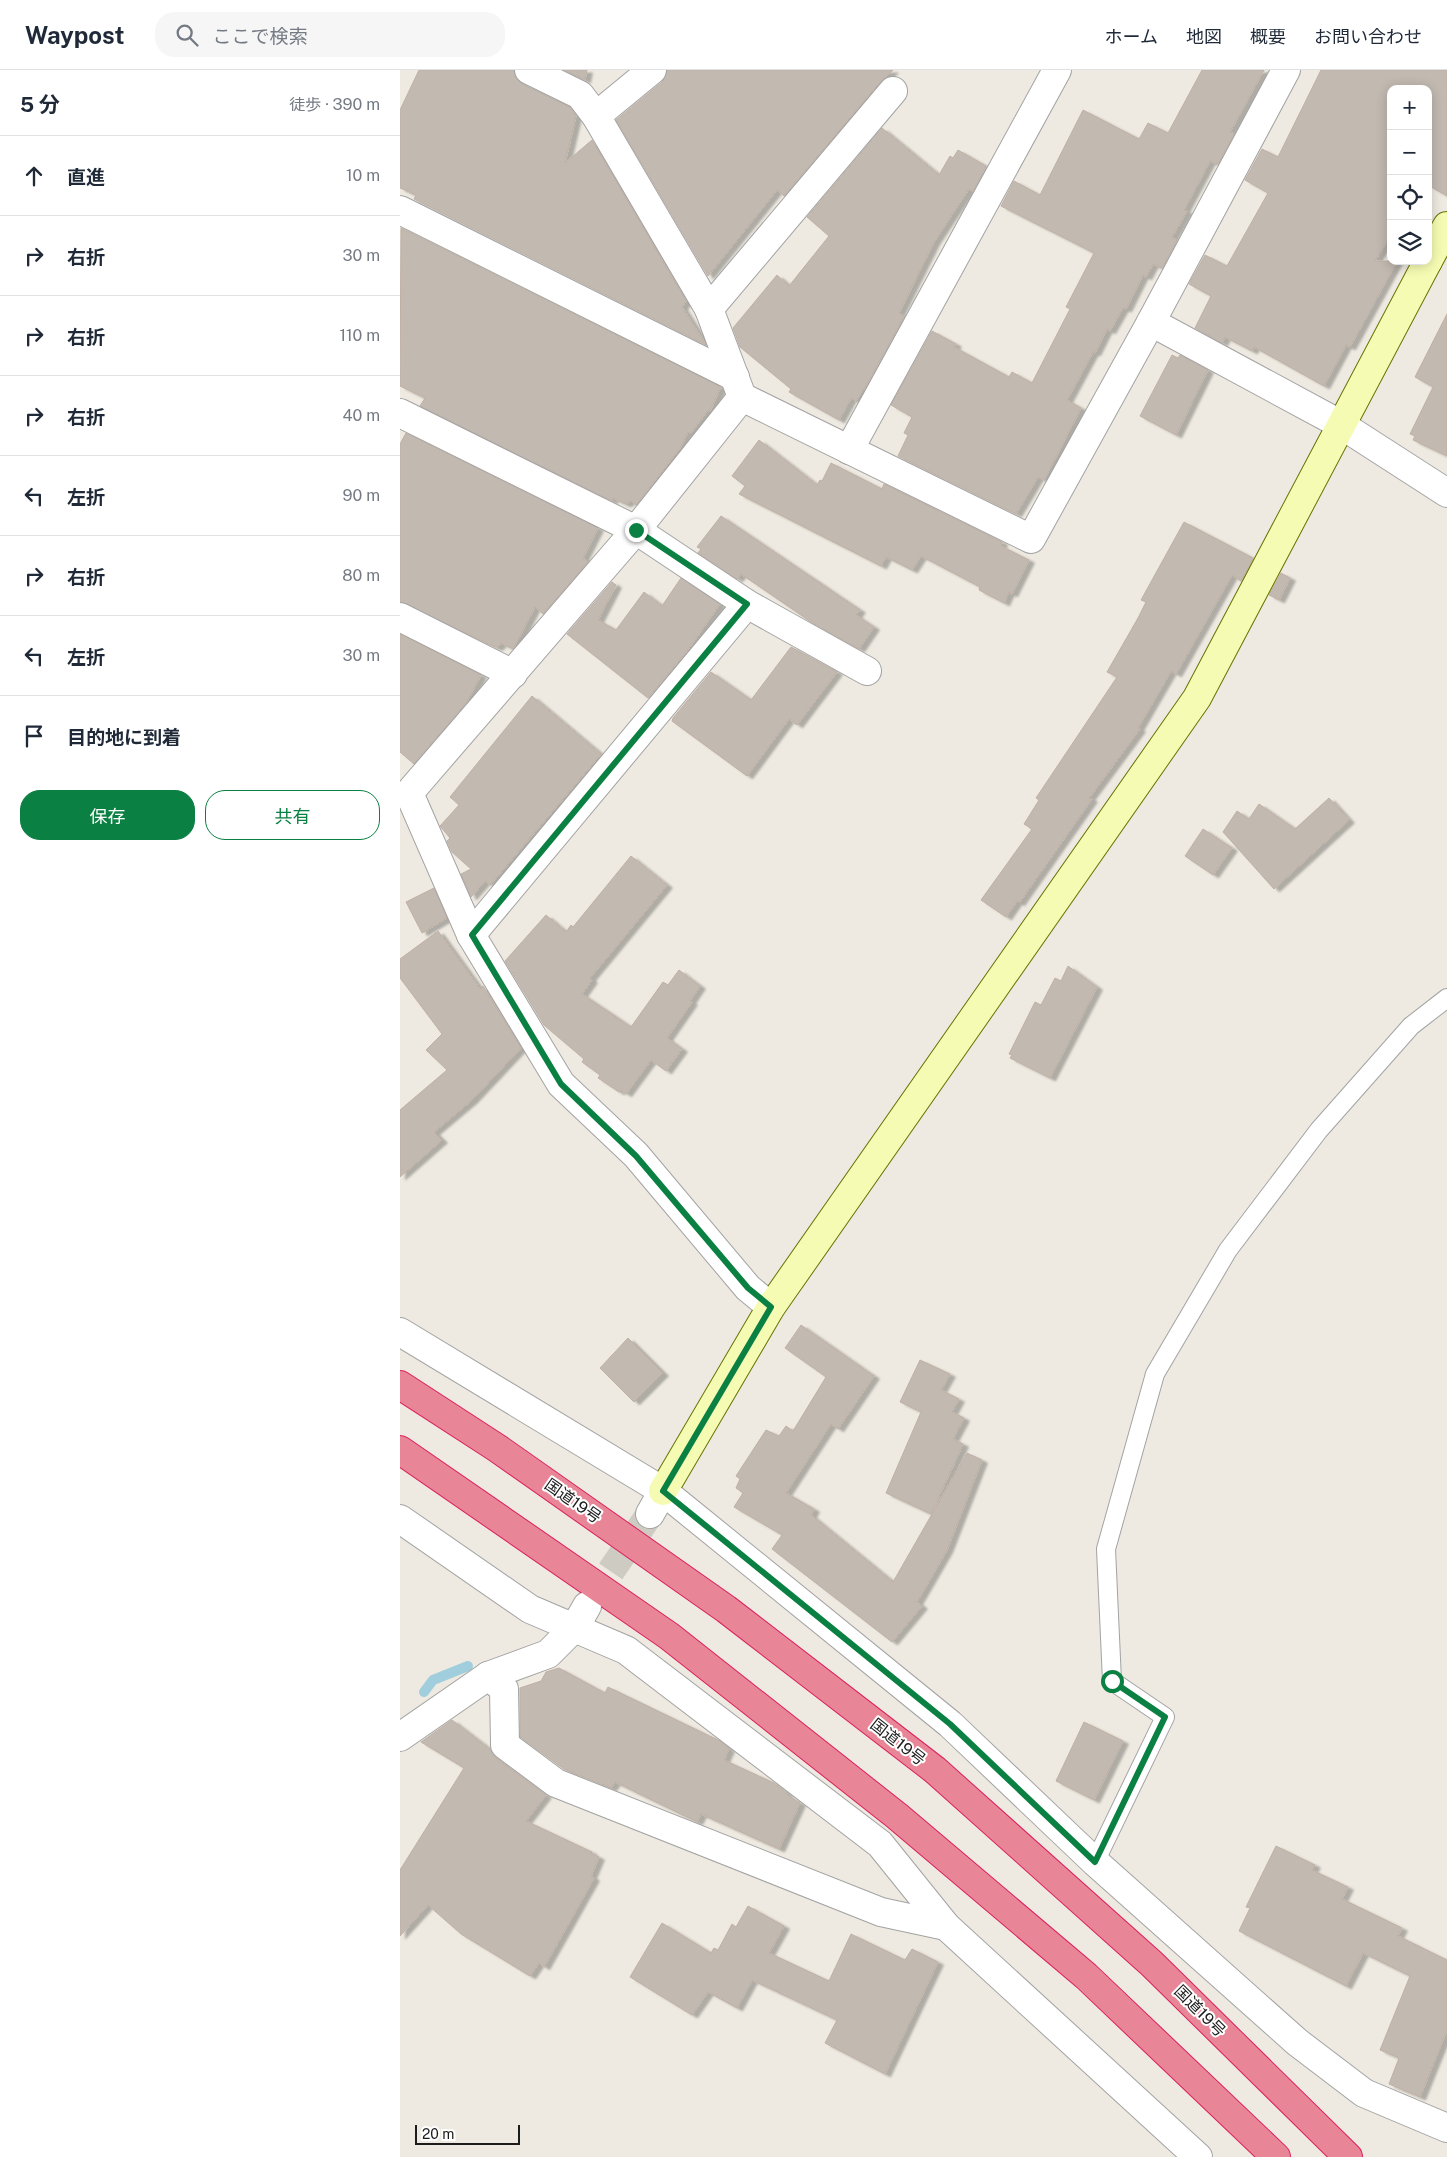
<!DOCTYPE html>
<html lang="ja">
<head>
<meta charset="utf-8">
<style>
	body { margin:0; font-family:"Public Sans","Noto Sans JP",sans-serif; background:#f6f6f7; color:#1f2937 }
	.controls { position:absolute; right:15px; top:15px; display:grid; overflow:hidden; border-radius:10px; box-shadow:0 2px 12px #0003 }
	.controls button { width:45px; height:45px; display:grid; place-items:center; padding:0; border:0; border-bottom:1px solid #e0e1e3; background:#fff; color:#1f2937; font:25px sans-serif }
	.scale { position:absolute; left:15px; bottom:12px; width:105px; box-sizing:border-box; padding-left:5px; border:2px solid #1c1c1c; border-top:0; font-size:14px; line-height:18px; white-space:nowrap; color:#1c1c1c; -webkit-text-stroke:4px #fff; paint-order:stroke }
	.stop { position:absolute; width:15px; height:15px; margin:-11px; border:4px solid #0b8043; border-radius:50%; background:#fff }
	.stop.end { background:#0b8043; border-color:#fff; box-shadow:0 1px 5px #0008 }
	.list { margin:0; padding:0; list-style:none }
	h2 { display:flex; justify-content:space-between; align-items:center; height:65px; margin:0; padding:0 20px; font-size:21px }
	h2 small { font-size:16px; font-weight:400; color:#747a83 }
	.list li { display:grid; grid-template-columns:32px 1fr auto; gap:15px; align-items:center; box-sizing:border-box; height:80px; padding:0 20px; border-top:1px solid #e0e1e3 }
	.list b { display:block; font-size:19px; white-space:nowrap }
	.list em { font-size:16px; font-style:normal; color:#747a83 }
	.actions { display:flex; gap:10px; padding:15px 20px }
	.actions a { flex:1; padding:11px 0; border:1px solid #0b8043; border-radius:20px; text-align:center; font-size:18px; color:#0b8043 }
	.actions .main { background:#0b8043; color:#fff }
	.icon { flex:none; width:28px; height:28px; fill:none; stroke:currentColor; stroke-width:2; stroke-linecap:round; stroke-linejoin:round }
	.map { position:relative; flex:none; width:1047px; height:2087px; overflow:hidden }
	header { display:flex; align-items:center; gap:30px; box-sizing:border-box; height:70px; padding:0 25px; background:#fff; border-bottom:1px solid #e0e1e3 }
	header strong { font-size:24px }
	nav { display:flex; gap:28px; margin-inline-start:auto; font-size:18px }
	.search { width:350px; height:45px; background:#f6f6f7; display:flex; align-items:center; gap:12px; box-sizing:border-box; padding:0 18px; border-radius:20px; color:#747a83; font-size:19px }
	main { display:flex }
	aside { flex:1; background:#fff }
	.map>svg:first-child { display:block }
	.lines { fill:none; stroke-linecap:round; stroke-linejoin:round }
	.stream { stroke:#a0cedd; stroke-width:10 }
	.building { fill:#c2b9b1; stroke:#c0b0a4; filter:url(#shadow) }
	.street-tunnel { stroke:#cecbc3; stroke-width:28; stroke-dasharray:28 14; stroke-linecap:butt }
	.lane-casing { stroke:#a3a3a3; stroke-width:20 }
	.street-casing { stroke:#a3a3a3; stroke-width:30 }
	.secondary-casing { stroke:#667402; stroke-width:30 }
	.highway-casing { stroke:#db1f5d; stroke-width:30 }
	.lane { stroke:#fff; stroke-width:18 }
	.street { stroke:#fff; stroke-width:28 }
	.secondary { stroke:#f6fbb3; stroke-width:28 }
	.highway { stroke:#e88697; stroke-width:28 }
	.route { stroke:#0b8043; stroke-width:6 }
	.labels { text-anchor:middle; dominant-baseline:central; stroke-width:4; stroke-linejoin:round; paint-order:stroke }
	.street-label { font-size:16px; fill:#1c1c1c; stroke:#fff }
</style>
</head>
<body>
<header>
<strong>Waypost</strong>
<div class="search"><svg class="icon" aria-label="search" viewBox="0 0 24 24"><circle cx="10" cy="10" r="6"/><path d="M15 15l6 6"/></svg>ここで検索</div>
<nav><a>ホーム</a><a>地図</a><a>概要</a><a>お問い合わせ</a></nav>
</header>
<main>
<aside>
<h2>5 分<small>徒歩 · 390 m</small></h2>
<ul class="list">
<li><svg class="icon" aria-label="ahead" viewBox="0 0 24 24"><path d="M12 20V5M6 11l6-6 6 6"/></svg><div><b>直進</b></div><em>10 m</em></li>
<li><svg class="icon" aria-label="right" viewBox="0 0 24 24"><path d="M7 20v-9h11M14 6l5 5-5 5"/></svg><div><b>右折</b></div><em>30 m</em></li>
<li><svg class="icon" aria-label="right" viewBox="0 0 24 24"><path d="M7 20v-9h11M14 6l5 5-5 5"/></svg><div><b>右折</b></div><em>110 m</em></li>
<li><svg class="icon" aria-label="right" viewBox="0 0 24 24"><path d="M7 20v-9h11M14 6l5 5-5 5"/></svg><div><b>右折</b></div><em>40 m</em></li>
<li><svg class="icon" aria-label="left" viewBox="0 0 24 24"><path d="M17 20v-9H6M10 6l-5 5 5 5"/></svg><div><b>左折</b></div><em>90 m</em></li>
<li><svg class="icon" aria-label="right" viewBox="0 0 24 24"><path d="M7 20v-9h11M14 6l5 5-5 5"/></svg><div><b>右折</b></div><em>80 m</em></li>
<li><svg class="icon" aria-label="left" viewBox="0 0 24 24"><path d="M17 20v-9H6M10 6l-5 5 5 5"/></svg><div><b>左折</b></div><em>30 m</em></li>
<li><svg class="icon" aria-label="arrive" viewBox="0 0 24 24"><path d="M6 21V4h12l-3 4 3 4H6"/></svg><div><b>目的地に到着</b></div></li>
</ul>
<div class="actions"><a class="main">保存</a><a>共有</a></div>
</aside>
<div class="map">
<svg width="1047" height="2087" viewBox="0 0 1047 2087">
	<defs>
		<filter id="shadow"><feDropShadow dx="5.5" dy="3" stdDeviation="1" flood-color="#0004"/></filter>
	</defs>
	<rect width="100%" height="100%" fill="#eeeae1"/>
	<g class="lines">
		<polyline class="stream" points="24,1622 33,1610 68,1596"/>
	</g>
	<g class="building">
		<polygon points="19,0 114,0 116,8 122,14 170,37 176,46 165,93 192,70 286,231 282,237 306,275 14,129 16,125 0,118 0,40"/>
		<polygon points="164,0 187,0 185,10"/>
		<polygon points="267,0 493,0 481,11 384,126 377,120 308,206 216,50 262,12"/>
		<polygon points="802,0 864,0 830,62 834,64 818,94 810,91 784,140 787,141 772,167 777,170 762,198 753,194 746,207 743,205 726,239 723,238 710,261 707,259 695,283 693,282 667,330 681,338 644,410 638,407 616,444 498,386 508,365 504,363 512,347 491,335 532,261 556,274 554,277 609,307 612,302 632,313 670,239 666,237 694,183 601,136 614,111 640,125 683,40 739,69 748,53 768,63"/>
		<polygon points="921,0 1047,0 1047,126 1028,115 1028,19 991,19 991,164 975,191 997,191 950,277 946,275 924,316 854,277 852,281 825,267 822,273 795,258 811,226 789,214 805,185 827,196 868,123 845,110 862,79 878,87"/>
		<polygon points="482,58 539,105 550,86 553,88 558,80 586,96 573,121 569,119 534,172 499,243 504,246 464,320 463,319 456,331 451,328 439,350 389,322 391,319 340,277 333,258 377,205 389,216 429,166 407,147"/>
		<polygon points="1,158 321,317 310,341 308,340 290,364 288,362 280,378 236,435 231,431 225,434 213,428 212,431 20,336 25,328 0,316"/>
		<polygon points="1047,244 1047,386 1013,370 1015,366 1010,364 1033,317 1015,307"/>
		<polygon points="772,285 778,288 780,285 808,300 776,365 740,346"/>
		<polygon points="6,363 198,458 183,488 188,492 143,544 135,537 113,579 101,573 98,577 95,577 0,532 0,374"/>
		<polygon points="359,370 417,415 420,410 422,411 431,393 482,419 484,414 602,472 601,476 629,490 612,524 609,522 604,533 579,520 580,517 521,486 512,500 486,487 481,496 339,424 345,416 332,406"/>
		<polygon points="321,446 460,540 456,545 474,557 459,579 411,552 341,504 337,509 298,483 301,479 297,477"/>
		<polygon points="784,452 853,488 841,511 832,505 776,604 771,601 738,658 740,659 689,728 692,729 619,833 617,831 606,847 581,830 632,759 624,754 639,730 636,728 717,607 707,602 738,548 746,532 741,530"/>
		<polygon points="881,503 890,508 879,530 869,525"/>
		<polygon points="281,508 320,534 287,581 248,628 167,564 212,512 216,515 198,550 216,560 244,522 262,536"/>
		<polygon points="0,564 81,605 66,633 14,694 0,682"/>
		<polygon points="391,577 437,602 397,655 389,649 347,706 272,651 273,648 311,602 351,630"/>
		<polygon points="132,626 201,684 90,815 85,811 71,827 61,804 71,799 52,782 47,771 50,768 40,756 59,735 50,727"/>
		<polygon points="929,728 949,750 874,819 823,762 837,741 849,749 859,734 895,759"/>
		<polygon points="803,759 832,778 813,805 785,786"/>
		<polygon points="231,786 267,815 190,908 192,910 182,924 231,957 263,912 268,915 279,900 300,916 290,931 292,932 267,968 282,979 266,1001 251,990 226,1024 221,1020 219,1022 198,1008 200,1005 182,992 184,989 144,955 105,891 146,845 166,862 171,855 173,857"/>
		<polygon points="34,818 47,848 22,863 6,832"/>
		<polygon points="38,861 80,919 83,916 121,978 72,1030 34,1062 42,1070 0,1107 0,1040 47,1000 26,980 42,964 0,908 0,889"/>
		<polygon points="668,896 697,917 650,1008 610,988 612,985 609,984 635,932 641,935 655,908 661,911"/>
		<polygon points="401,1255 474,1306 438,1359 431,1354 386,1423 414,1439 411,1445 493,1512 567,1383 582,1390 547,1480 517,1532 522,1536 492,1572 372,1479 382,1465 334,1437 343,1423 336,1418 340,1409 336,1406 366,1360 379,1366 386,1356 393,1361 426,1307 385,1278"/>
		<polygon points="228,1268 263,1303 234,1332 200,1298"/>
		<polygon points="520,1290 550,1304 541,1320 559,1329 552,1342 564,1348 553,1369 563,1374 531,1444 486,1423 521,1342 500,1332"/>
		<polygon points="159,1598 205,1623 208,1617 320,1671 329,1679 324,1690 374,1713 388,1724 387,1725 400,1733 379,1779 301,1744 297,1752 215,1712 211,1718 164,1699 120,1667 120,1618 141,1611 146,1602"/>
		<polygon points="52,1650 91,1680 96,1688 146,1725 126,1751 192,1782 191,1783 199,1787 191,1806 194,1808 165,1860 144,1897 139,1893 130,1906 61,1864 28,1835 0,1866 0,1800 64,1698 21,1672"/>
		<polygon points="684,1652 723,1671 694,1730 656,1711"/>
		<polygon points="876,1776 915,1795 912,1800 948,1817 942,1829 1002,1858 998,1866 1047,1890 1047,1960 1020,2027 989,2014 999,1988 980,1980 1010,1906 963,1883 946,1916 839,1861 850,1838 846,1837"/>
		<polygon points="348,1836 384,1856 369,1883 429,1911 451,1864 505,1890 512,1879 538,1892 485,2004 425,1973 437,1950 352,1910 337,1938 308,1922 292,1945 230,1907 262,1853 311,1883 314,1878 318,1880 332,1854 336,1857"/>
	</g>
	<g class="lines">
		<polyline class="street-tunnel" points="187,1536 250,1444"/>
		<defs>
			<polyline id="lane" points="695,1792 765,1647 712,1611 706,1479 755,1304 828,1180 919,1060 1011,956 1047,928"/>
			<g id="street">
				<polyline points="129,0 180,25 196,46 309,239 342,327 236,460 9,723 71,865 161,1014 236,1085 348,1218 371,1237"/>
				<polyline points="196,46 252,0"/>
				<polyline points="0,140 335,307"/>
				<polyline points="309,239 493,21"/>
				<polyline points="751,252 940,354 1047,423"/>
				<polyline points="342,327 631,469 751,252 886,0"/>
				<polyline points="0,343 236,460 347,534 467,601"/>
				<polyline points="449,380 657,0"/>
				<polyline points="0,547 113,604"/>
				<polyline points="71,865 347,534"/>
				<polyline points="0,1262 263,1421 550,1654 695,1792 897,1972 964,2023 1047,2058"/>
				<polyline points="250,1444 263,1421"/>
				<polyline points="0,1449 130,1539 226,1580 480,1774 546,1856 798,2087"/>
				<polyline points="88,1606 104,1619 105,1675 156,1713 481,1842 546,1856"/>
				<polyline points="0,1667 88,1606 148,1584 175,1557 187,1536"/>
			</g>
			<g id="secondary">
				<polyline points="1028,191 1047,156"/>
				<polyline points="263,1421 371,1237 797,628 1028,191"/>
			</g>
			<g id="highway">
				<polyline points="0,1315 97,1378 326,1539 535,1700 752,1894 948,2087"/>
				<polyline points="0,1380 269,1566 497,1746 686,1906 876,2087"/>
			</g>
		</defs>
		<use href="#lane" class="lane-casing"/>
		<use href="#street" class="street-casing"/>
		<use href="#secondary" class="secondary-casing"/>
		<use href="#highway" class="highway-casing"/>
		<use href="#lane" class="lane"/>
		<use href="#street" class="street"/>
		<use href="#secondary" class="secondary"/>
		<use href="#highway" class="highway"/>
	</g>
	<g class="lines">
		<polyline class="route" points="236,460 347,534 72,865 161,1014 236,1086 348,1218 371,1237 263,1421 550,1654 695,1792 765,1647 712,1611"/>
	</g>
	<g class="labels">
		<g class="street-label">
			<text transform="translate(173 1431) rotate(35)">国道19号</text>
			<text transform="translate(498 1672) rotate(38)">国道19号</text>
			<text transform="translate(800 1941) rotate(45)">国道19号</text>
		</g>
	</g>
</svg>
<div class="controls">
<button>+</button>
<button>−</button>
<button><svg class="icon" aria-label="locate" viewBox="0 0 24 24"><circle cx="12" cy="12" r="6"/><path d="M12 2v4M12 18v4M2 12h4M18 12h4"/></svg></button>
<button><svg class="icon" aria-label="layers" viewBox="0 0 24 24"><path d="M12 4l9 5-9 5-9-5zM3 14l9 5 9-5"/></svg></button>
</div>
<div class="scale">20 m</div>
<div class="stop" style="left:712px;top:1611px"></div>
<div class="stop end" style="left:236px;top:460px"></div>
</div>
</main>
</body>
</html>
